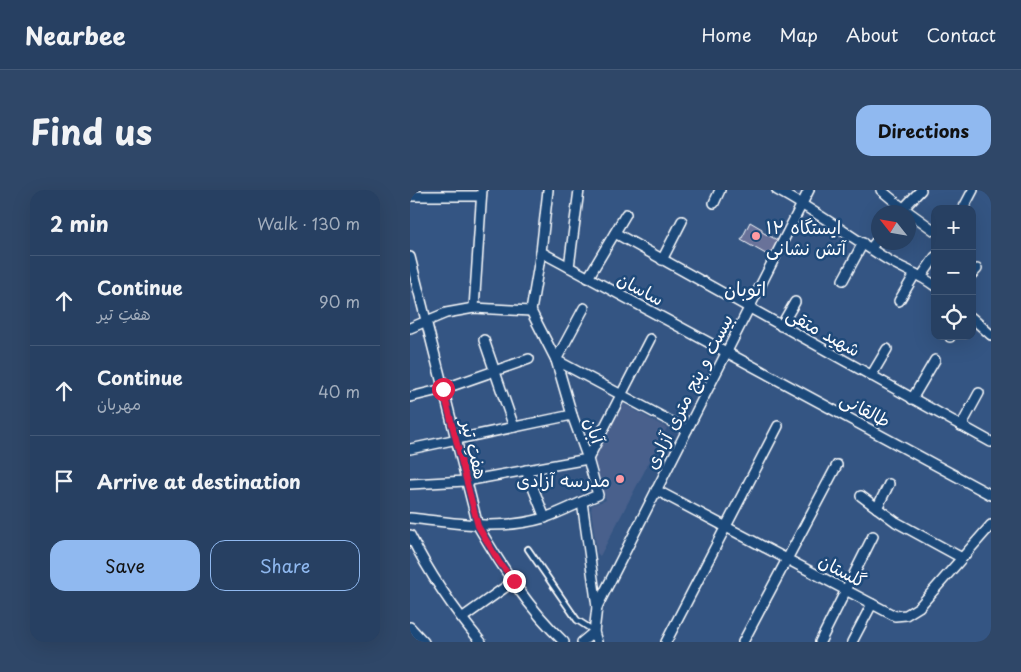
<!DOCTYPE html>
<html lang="en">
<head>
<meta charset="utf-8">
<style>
	body { margin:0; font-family:"Playpen Sans","Playpen Sans Arabic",sans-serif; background:#2f4768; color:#f1f3f6 }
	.controls { position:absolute; right:15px; top:15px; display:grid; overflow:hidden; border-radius:10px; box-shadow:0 5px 20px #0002 }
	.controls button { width:45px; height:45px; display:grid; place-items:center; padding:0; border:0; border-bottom:1px solid #435977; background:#274062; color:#f1f3f6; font:25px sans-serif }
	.compass { position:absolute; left:461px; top:15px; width:45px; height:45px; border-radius:50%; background:#274062; box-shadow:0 5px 20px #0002; rotate:301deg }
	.stop { position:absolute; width:15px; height:15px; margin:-11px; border:4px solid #e11d48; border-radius:50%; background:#fff }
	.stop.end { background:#e11d48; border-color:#fff; box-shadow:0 1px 5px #0008 }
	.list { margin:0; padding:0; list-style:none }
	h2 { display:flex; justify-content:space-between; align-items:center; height:65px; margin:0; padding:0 20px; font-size:21px }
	h2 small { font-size:16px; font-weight:400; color:#a4afbe }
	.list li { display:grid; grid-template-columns:32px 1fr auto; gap:15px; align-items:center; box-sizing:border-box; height:90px; padding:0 20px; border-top:1px solid #435977 }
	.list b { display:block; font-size:19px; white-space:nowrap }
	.list p { margin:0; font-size:16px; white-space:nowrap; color:#a4afbe }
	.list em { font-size:16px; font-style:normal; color:#a4afbe }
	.actions { display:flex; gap:10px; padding:15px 20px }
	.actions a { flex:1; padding:11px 0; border:1px solid #90b9f0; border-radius:15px; text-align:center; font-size:18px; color:#90b9f0 }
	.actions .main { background:#90b9f0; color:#111 }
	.icon { flex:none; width:28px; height:28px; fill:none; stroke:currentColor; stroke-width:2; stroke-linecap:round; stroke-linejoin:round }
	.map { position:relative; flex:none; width:581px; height:452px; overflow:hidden; border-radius:15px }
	header { display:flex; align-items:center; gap:30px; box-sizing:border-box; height:70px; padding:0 25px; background:#274062; border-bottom:1px solid #435977 }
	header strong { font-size:24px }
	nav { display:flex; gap:28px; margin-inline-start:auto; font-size:18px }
	.intro { display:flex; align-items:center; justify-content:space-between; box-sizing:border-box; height:120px; padding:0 30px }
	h1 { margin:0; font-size:35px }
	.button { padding:12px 22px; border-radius:15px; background:#90b9f0; color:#111; font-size:18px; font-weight:700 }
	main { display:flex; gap:30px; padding:0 30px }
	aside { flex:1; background:#274062; border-radius:15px; box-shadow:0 5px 20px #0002 }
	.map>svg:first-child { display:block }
	.built { fill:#48618c }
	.building { fill:#697299; stroke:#fff }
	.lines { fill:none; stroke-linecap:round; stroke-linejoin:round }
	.service-casing { stroke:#fff; stroke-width:8 }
	.minor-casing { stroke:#fff; stroke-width:12 }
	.service { stroke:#1f4a7a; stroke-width:4.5 }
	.minor { stroke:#1f4a7a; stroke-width:9 }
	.route { stroke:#e11d48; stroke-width:6 }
	.poi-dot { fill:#ff9aa2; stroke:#1f4a7a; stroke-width:2 }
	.labels { text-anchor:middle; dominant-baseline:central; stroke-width:5; stroke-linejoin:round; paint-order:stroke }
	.poi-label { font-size:18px; fill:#fff; stroke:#1f4a7a; text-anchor:start }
	.street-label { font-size:18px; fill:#fff; stroke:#1f4a7a }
	.neighbourhood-label { font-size:19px; fill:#fff; stroke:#1f4a7a }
</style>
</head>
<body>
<header>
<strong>Nearbee</strong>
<nav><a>Home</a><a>Map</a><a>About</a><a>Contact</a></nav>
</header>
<div class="intro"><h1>Find us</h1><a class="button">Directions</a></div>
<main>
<aside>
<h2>2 min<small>Walk · 130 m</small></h2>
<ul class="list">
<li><svg class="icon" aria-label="ahead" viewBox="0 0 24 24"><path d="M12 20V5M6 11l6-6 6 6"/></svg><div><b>Continue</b><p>هفتِ تیر</p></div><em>90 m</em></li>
<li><svg class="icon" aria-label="ahead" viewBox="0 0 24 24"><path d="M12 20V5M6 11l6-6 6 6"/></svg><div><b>Continue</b><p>مهربان</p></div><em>40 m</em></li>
<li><svg class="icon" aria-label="arrive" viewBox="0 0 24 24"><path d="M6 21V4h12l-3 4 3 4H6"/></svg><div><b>Arrive at destination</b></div></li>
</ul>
<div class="actions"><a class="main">Save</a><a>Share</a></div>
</aside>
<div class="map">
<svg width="581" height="452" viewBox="0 0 581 452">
	<rect width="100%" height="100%" fill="#345583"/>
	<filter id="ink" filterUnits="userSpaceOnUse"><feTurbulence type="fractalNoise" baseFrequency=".02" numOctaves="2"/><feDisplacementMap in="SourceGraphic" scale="10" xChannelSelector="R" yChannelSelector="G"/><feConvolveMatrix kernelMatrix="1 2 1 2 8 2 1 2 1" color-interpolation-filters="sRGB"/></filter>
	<g filter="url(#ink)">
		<polygon class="built" points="212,213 257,238 190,366 187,363 181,320 182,315 196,310 184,268"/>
		<polygon class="building" points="340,32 352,39 352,42 369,51 361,67 331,50"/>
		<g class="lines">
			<defs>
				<polyline id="service" points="118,359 167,430 184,441"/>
				<g id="minor">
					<path d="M367,0C406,21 441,47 478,70C493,79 511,85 525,96"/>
					<polyline points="471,0 489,15 525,41"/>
					<polyline points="0,6 71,6"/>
					<polyline points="304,13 310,0"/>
					<polyline points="553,19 563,0"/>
					<polyline points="490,22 511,0"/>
					<polyline points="205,43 581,252"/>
					<polyline points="461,58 468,49"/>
					<polyline points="131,62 581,305"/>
					<path d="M0,67L68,336C92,377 119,419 154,452"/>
					<polyline points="252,70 272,31"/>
					<polyline points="159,77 169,0"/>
					<polyline points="562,84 567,79"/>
					<polyline points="511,87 525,67"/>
					<polyline points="178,88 216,24"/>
					<polyline points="433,90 453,53"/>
					<polyline points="489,111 505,84"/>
					<polyline points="64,118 72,0"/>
					<polyline points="121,121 131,62 138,0"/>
					<polyline points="562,128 581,145"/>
					<polyline points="371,136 385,112"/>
					<polyline points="0,138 36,123 64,118 121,121"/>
					<polyline points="540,147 540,146"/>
					<polyline points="74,150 104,237"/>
					<polyline points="146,170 277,240"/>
					<polyline points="146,170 174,118"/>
					<polyline points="461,186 477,159"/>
					<polyline points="0,207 33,199 119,169"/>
					<polyline points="502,209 525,170"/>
					<polyline points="551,236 569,203"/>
					<polyline points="0,259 162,225"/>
					<polyline points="116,280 135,328"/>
					<polyline points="0,294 56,291 178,269 240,149"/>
					<polyline points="246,300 485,426 496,425 509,417 581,335"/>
					<polyline points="451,306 486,332 552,368"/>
					<polyline points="172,312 187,417 184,442 187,452"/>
					<polyline points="467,318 479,294"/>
					<path d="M0,328C45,333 90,341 134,328C152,322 170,312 188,305L178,269L162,225L146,170L121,121"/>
					<path d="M0,345C19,383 44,420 71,452"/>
					<polyline points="187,417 399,0"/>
					<polyline points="52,428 104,391"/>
					<polyline points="0,437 14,452"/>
					<polyline points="172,452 184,442"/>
					<polyline points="256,452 368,236"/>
					<polyline points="333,452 427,275"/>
					<polyline points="410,452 463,346"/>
					<polyline points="442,452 462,414"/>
				</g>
			</defs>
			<use href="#service" class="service-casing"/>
			<use href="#minor" class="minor-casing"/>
			<use href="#service" class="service"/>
			<use href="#minor" class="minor"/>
		</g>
	</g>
	<g class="lines" filter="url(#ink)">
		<polyline class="route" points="33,199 68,336 89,372 104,391"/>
	</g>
	<g class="poi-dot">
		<circle cx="346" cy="46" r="5"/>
		<circle cx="210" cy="289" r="5"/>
	</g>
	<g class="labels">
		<g class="poi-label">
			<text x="356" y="36">ایستگاه ۱۲<tspan x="356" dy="21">آتش نشانی</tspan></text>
			<text x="200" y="289" text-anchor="end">مدرسه آزادی</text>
		</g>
		<g class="street-label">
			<text transform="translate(231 98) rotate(28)">ساسان</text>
			<text transform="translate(414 141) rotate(29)">شهید متقی</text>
			<text transform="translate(278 201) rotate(-63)">بیست و پنج متری آزادی</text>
			<text transform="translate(456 219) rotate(28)">طالقانی</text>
			<text transform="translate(185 240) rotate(70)">آبان</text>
			<text transform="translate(65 259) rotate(76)">هفتِ تیر</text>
			<text transform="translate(433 380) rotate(28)">گلستان</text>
		</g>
		<g class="neighbourhood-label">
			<text x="335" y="98">اتوبان</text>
		</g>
	</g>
</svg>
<div class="controls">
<button>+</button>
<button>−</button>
<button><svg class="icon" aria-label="locate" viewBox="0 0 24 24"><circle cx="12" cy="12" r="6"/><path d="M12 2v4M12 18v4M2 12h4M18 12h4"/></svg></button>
</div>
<svg class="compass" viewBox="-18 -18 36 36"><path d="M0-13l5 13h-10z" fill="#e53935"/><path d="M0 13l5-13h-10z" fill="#a4afbe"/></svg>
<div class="stop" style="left:33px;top:199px"></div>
<div class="stop end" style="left:104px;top:391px"></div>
</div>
</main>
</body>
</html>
